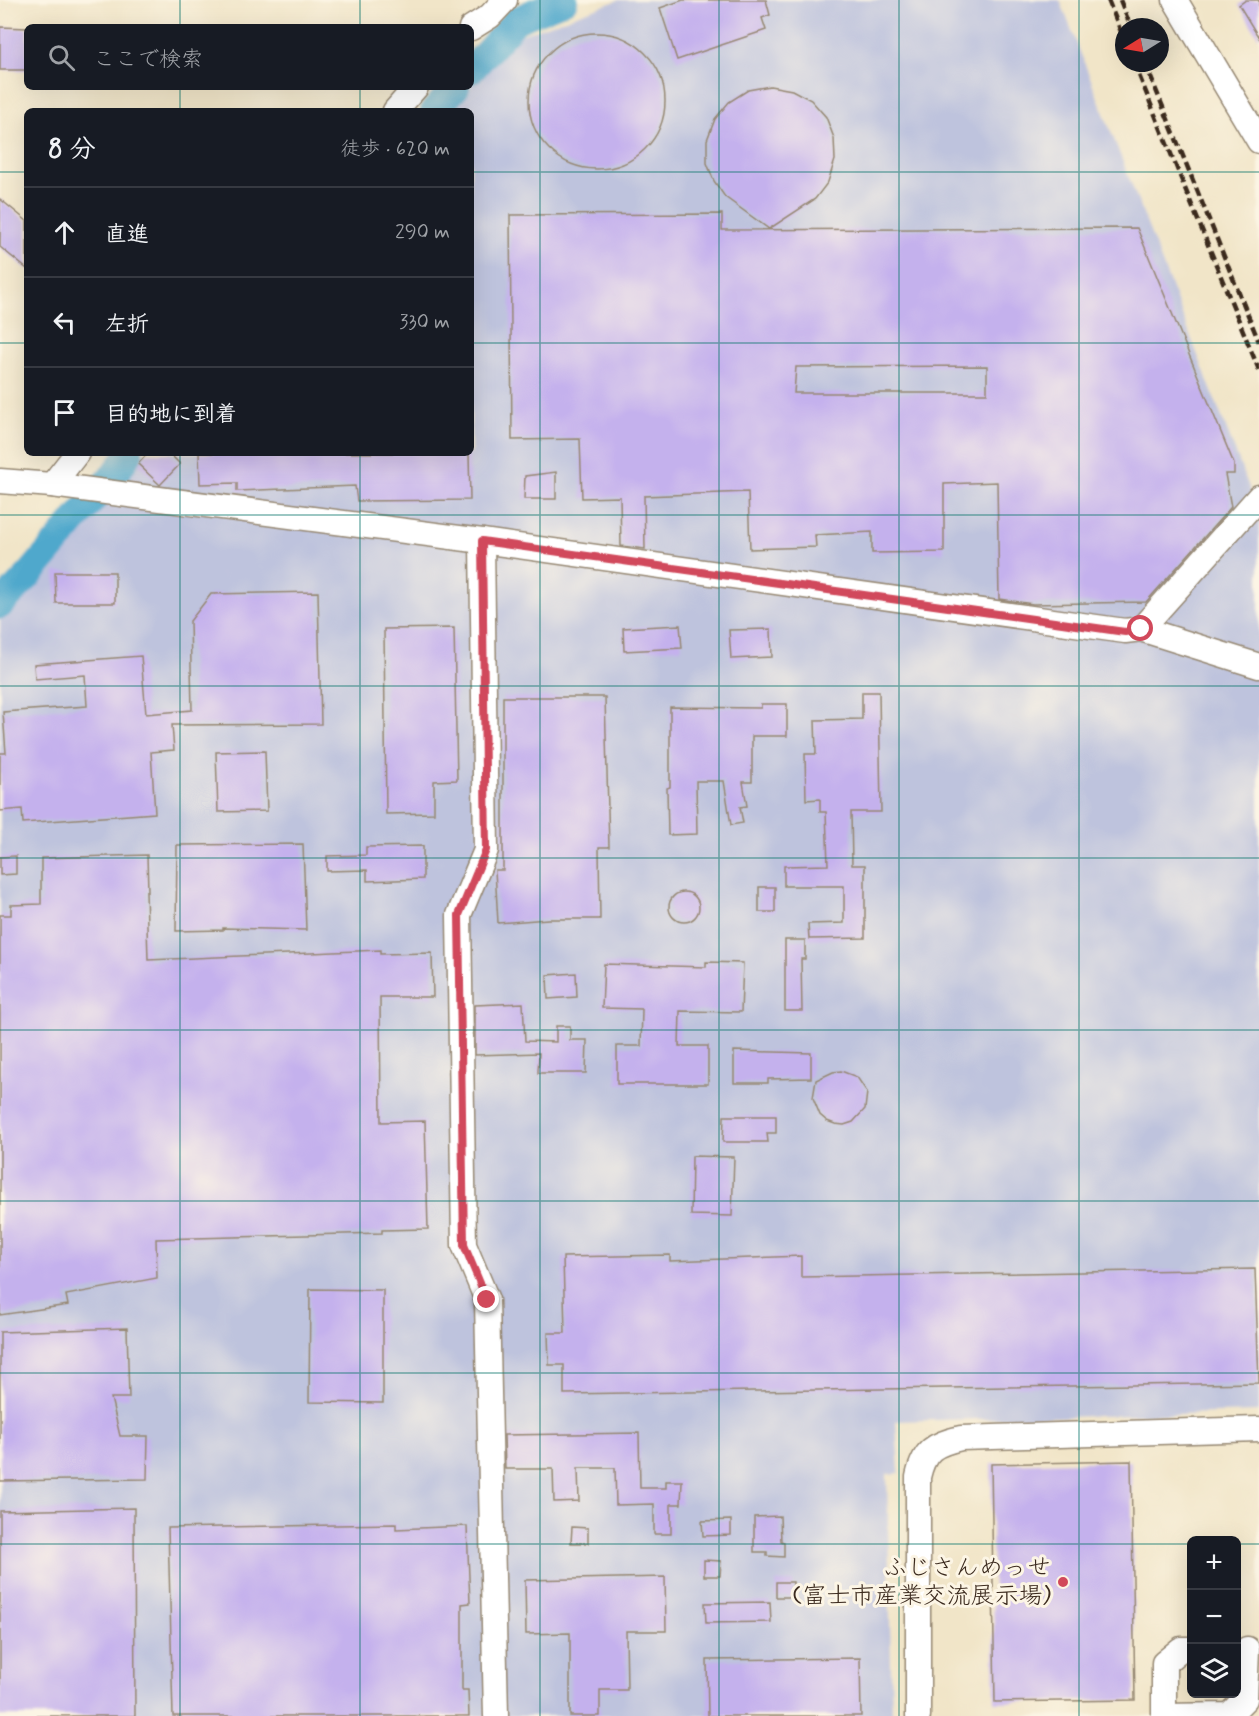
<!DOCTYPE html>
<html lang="ja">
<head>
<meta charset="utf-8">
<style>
	body { margin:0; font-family:Mynerve,"Klee One",sans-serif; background:#242831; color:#f1f3f6 }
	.controls { position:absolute; right:18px; bottom:18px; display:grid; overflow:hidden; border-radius:9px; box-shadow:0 6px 24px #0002 }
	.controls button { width:54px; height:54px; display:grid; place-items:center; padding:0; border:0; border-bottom:2px solid #363941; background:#171b24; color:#f1f3f6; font:30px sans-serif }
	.compass { position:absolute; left:1115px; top:18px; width:54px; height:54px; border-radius:50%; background:#171b24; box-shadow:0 6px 24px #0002; rotate:259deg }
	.stop { position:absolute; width:18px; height:18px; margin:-14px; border:4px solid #d1495b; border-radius:50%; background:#fff }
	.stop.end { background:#d1495b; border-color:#fff; box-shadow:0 2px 6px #0008 }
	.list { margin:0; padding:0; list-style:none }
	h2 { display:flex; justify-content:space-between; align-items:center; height:78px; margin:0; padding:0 24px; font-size:26px }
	h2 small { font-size:20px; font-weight:400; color:#9ea1a6 }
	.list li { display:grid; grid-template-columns:39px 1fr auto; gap:18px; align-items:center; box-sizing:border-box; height:90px; padding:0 24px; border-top:2px solid #363941 }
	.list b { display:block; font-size:22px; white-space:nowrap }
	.list em { font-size:20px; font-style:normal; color:#9ea1a6 }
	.icon { flex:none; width:33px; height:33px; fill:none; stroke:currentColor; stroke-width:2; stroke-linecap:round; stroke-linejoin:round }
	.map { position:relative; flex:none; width:1259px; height:1716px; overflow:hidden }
	.search { position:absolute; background:#171b24; box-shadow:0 6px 24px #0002; left:24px; top:24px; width:450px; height:66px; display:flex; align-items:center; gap:15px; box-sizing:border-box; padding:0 21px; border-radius:9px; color:#9ea1a6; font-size:22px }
	.panel { position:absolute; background:#171b24; box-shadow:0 6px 24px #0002; left:24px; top:108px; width:450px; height:348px; border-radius:9px }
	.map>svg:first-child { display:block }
	.industrial { fill:#bec3dd }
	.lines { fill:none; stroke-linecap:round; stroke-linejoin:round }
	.river { stroke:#4fa8cc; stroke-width:28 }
	.building { fill:#c4b1ed; fill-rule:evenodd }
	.minor-casing { stroke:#968873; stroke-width:27 }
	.minor { stroke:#fff; stroke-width:24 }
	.rail { stroke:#3b2a1e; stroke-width:4.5; stroke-dasharray:9 4.5; stroke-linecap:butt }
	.route { stroke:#d1495b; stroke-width:8 }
	.grid { fill:none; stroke:#0f766e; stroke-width:1.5; stroke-opacity:0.55 }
	.poi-dot { fill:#d1495b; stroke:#fcf5e5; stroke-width:2 }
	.labels { text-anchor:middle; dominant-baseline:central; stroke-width:6; stroke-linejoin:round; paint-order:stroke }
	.poi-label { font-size:24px; fill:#3b2a1e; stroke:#fcf5e5; text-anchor:end }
</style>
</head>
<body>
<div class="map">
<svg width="1259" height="1716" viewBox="0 0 1259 1716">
	<rect width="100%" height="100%" fill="#fcf5e5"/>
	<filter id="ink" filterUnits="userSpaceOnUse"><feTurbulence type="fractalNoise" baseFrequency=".0167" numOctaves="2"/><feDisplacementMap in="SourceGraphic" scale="12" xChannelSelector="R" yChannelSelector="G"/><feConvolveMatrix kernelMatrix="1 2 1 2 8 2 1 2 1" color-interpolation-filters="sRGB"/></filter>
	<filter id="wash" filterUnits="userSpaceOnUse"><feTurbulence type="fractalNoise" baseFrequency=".008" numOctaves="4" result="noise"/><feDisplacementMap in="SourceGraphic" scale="24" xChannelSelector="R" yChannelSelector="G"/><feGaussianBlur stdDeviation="1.35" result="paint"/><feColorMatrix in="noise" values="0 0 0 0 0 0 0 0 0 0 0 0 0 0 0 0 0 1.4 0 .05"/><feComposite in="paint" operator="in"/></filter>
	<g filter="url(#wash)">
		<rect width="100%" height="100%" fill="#f1e5c8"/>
		<polygon class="industrial" points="619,0 1060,0 1259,513 1259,1412 896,1421 899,1473 887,1474 892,1716 0,1716 0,603 30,579 97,479 120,453 471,453 471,111 442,111 465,87 471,87 471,81 515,37"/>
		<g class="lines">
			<g class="river">
				<polyline points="471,70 516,20 564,0"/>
				<polyline points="434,111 456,87"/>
				<polyline points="0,605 31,573 120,467 129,453"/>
			</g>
		</g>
		<g id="blocks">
			<g class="building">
				<polygon points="683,0 766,0 770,15 762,18 766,30 677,60 660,8"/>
				<polygon points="1246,0 1259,0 1259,38 1239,5"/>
				<polygon points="0,27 27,28 27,70 0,70"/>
				<circle cx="597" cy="101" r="68"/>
				<polygon points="770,86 792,90 811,100 826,117 834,138 835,160 828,182 815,199 769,229 725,197 714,181 707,163 707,140 715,119 729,102 748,90"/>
				<polygon points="0,199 27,221 27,269 0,247"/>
				<path d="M722,214V230L1137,228L1234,464V474H1225L1231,507L1146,602L1033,604L999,599L997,482L944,484V552L872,553V532L815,535L816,547L750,549L748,492L644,496L645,549L621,546L620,497L582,498L580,439L512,440L510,215ZM987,366V393H794L796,367Z"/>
				<polygon points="148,453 169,453 180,464 160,485 138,464"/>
				<polygon points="199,453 469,453 470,500 357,501 355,486 237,491 237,483 200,484"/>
				<polygon points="556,472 556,499 524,499 525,476"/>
				<polygon points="55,572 115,572 115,603 56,603"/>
				<polygon points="318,592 321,724 172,725 174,750 151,752 155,813 23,823 22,809 0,811 0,753 6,753 3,712 87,706 85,675 35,679 34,664 141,656 146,714 192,710 190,621 211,594"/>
				<polygon points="680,625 682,648 624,651 623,628"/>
				<polygon points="454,628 457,780 434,781 434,813 386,814 384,629"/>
				<polygon points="771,629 772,657 731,659 729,630"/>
				<polygon points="862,692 879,692 881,812 851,812 852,865 865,865 865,938 809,939 808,924 844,923 844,886 784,886 784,866 828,865 826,812 820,812 820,799 806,800 805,754 816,754 815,720 862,719"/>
				<polygon points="503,697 605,697 609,847 599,847 600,919 548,919 498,923 495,870 503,870"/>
				<polygon points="761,704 787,704 787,736 752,736 752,782 743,782 747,806 740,807 743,823 731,825 724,781 696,781 697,834 668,835 667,788 670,787 670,707 761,708"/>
				<polygon points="265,751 267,811 218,812 216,752"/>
				<polygon points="303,844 306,930 223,928 223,930 176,931 177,845"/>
				<polygon points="423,846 423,879 367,881 367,870 327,871 327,856 366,855 366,847"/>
				<polygon points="147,855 148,891 146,891 148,960 380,950 380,954 432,953 433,997 380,997 381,1122 425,1121 428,1229 382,1230 382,1233 156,1239 157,1278 66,1295 68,1305 0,1315 0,915 11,915 11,905 41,904 41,858"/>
				<polygon points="16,856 16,874 0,875 0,857"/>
				<rect x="759" y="887" width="16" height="25"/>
				<circle cx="684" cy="907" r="15"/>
				<polygon points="785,940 805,940 805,959 801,959 802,1011 785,1011"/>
				<polygon points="706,962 743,963 741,1012 680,1011 679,1046 708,1046 708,1084 617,1084 617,1046 641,1046 642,1009 602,1008 604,964 706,967"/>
				<polygon points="576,973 577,997 548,999 547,975"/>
				<polygon points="523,1003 525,1041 556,1042 556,1026 570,1026 570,1040 587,1040 586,1073 538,1073 539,1053 475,1055 475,1005"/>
				<polygon points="734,1051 811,1053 811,1078 768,1079 768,1083 734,1083"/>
				<polygon points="841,1071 857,1077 867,1092 865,1109 853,1122 844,1125 835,1124 827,1121 820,1115 813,1098 816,1080 833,1072"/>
				<polygon points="724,1116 776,1116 776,1133 767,1133 768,1142 723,1142"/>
				<polygon points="692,1156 734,1157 732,1216 691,1215"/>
				<polygon points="670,1255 670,1261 801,1256 801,1277 1255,1269 1259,1383 564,1394 564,1365 549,1365 548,1333 565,1333 563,1257"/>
				<polygon points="310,1289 383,1290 383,1403 309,1402"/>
				<polygon points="127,1328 129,1398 111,1398 120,1436 148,1436 147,1479 0,1481 0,1332"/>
				<polygon points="639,1433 640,1488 666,1488 666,1481 682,1481 681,1504 671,1504 671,1534 654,1534 654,1504 616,1505 615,1468 578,1468 579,1501 554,1502 553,1469 505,1469 504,1435"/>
				<polygon points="1131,1461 1135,1700 995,1702 991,1464"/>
				<polygon points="134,1508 135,1716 0,1716 0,1511"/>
				<polygon points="780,1516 781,1541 784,1542 784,1557 767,1556 767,1552 754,1552 754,1517"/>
				<polygon points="731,1520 731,1535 703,1536 702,1521"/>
				<polygon points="396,1524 396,1529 467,1526 470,1603 462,1604 462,1690 468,1690 469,1716 173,1716 168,1528"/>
				<polygon points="572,1527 588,1528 588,1543 571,1543"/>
				<polygon points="704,1560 721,1561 720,1576 704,1576"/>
				<polygon points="665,1577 666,1631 626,1631 627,1690 600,1690 600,1716 570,1716 570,1633 526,1634 525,1580"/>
				<rect x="776" y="1582" width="17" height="15"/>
				<polygon points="770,1602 771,1622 706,1623 705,1603"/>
				<polygon points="860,1658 861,1716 708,1716 707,1660"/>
			</g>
		</g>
	</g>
	<g filter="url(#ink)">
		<use href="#blocks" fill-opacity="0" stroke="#968873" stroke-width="1.5"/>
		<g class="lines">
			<defs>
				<g id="minor">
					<polyline points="1175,0 1259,141"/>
					<polyline points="471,28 490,16 505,0"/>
					<polyline points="395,111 416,87"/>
					<polyline points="0,481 52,485 482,541 1125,631 1141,629 1259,497"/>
					<polyline points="52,485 77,453"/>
					<polyline points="482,541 486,850 459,915 464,1245 487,1300 496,1716"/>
					<polyline points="1141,629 1259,666"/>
					<polyline points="1192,1649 1181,1649 1164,1663 1164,1716 1229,1715 1245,1699 1247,1649"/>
					<path d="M918,1716V1477C924,1450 934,1444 961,1438L1259,1429"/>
				</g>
			</defs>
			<use href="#minor" class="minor-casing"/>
			<use href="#minor" class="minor"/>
			<g class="rail">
				<polyline points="1108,0 1124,39"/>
				<polyline points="1120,0 1131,27"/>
				<polyline points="1134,63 1259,370"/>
				<polyline points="1145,63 1259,342"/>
			</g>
		</g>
	</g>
	<g class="lines" filter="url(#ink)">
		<polyline class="route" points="487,1300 464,1245 459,915 486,850 482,541 1125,632 1141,629"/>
	</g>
	<path class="grid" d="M180,0V27M360,0V27M540,0V1716M719,0V1716M899,0V1716M1079,0V1716M180,87V111M360,87V111M0,172H27M471,172H1259M0,343H27M471,343H1259M180,453V1716M360,453V1716M0,515H1259M0,686H1259M0,858H1259M0,1030H1259M0,1201H1259M0,1373H1259M0,1544H1192M1236,1544H1259"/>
	<circle class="poi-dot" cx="1063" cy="1582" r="6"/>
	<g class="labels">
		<g class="poi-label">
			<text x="1051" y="1568">ふじさんめっせ<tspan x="1051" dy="28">(富士市産業交流展示場)</tspan></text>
		</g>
	</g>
</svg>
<div class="controls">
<button>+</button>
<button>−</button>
<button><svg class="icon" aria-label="layers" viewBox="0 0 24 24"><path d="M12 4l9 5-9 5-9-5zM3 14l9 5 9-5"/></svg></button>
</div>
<svg class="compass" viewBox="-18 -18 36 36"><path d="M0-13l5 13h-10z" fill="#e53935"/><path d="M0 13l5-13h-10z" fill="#9ea1a6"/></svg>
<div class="stop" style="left:1141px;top:629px"></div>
<div class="stop end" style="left:487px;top:1300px"></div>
<div class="search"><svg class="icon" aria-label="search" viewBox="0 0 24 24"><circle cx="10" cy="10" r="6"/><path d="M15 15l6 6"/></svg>ここで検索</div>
<section class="panel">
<h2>8 分<small>徒歩 · 620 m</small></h2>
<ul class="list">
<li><svg class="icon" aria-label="ahead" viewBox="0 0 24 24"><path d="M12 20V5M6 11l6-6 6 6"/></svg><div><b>直進</b></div><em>290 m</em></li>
<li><svg class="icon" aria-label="left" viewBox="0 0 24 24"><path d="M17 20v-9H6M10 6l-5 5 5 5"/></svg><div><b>左折</b></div><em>330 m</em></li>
<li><svg class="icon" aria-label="arrive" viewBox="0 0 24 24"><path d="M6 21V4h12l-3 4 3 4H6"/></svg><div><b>目的地に到着</b></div></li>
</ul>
</section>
</div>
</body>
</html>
